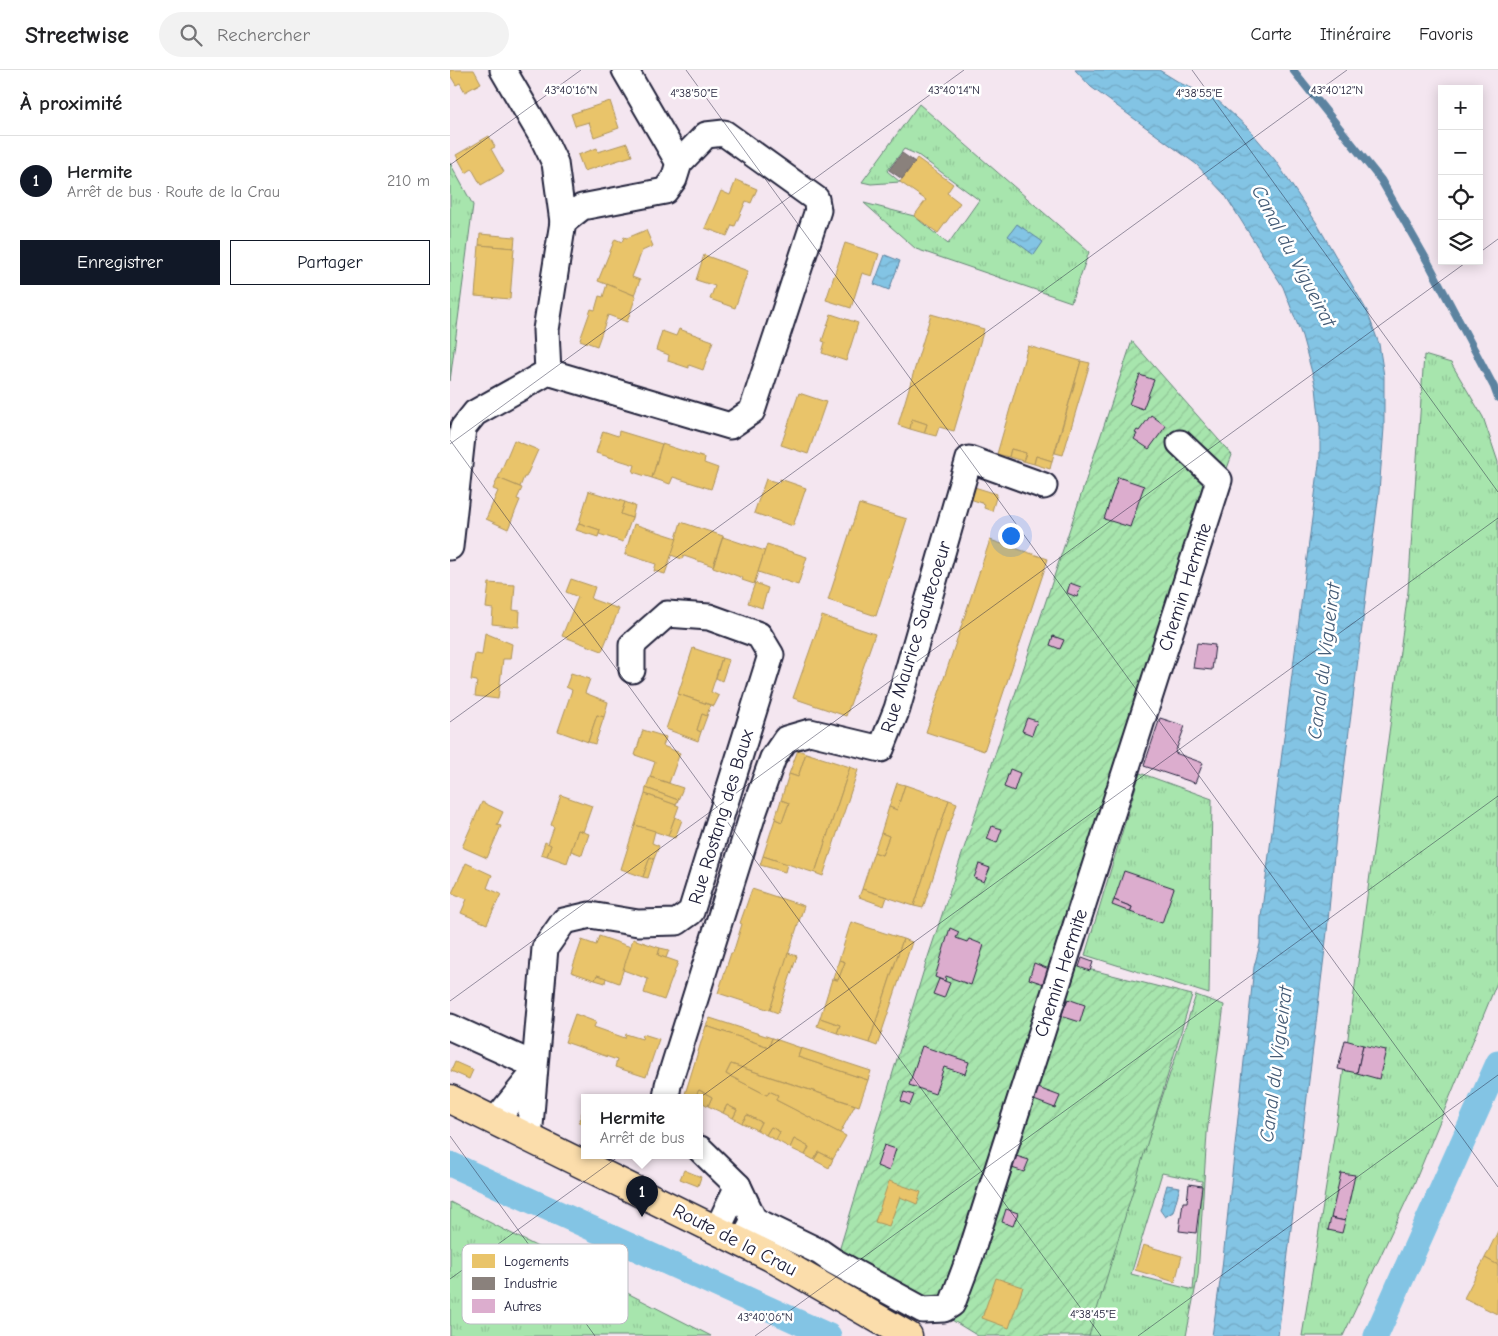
<!DOCTYPE html>
<html lang="fr">
<head>
<meta charset="utf-8">
<style>
	body { margin:0; font-family:"Comic Neue",sans-serif; background:#f2f2f2; color:#202124 }
	.controls { position:absolute; right:15px; top:15px; display:grid; overflow:hidden; border-radius:0px; box-shadow:0 2px 12px #0003 }
	.controls button { width:45px; height:45px; display:grid; place-items:center; padding:0; border:0; border-bottom:1px solid #e0e0e0; background:#fff; color:#202124; font:25px sans-serif }
	.you { position:absolute; left:560px; top:465px; width:18px; height:18px; margin:-12px; border:4px solid #fff; border-radius:50%; background:#1a73e8; box-shadow:0 0 0 8px #1a73e833 }
	.badge { display:grid; place-items:center; width:32px; height:32px; border-radius:50%; background:#111827; color:#fff; font-size:16px; font-weight:700 }
	.pin { position:absolute; translate:-50% -41px; filter:drop-shadow(0 1px 2px #0008) }
	.pin::after { content:''; position:absolute; top:26px; width:18px; height:15px; background:inherit; clip-path:polygon(0 0,100% 0,50% 100%) }
	.popup { position:absolute; left:131px; top:1024px; width:122px; height:65px; box-sizing:border-box; display:grid; place-content:center; border-radius:0px; background:#fff; filter:drop-shadow(0 1px 4px #0005); font-size:16px; white-space:nowrap; color:#757577 }
	.popup b { font-size:19px; color:#202124 }
	.popup::after { content:''; position:absolute; left:50%; top:100%; margin-left:-10px; border:10px solid transparent; border-top-color:#fff }
	.list { margin:0; padding:0; list-style:none }
	h2 { display:flex; justify-content:space-between; align-items:center; height:65px; margin:0; padding:0 20px; font-size:21px }
	h2 small { font-size:16px; font-weight:400; color:#757577 }
	.list li { display:grid; grid-template-columns:32px 1fr auto; gap:15px; align-items:center; box-sizing:border-box; height:90px; padding:0 20px; border-top:1px solid #e0e0e0 }
	.list b { display:block; font-size:19px; white-space:nowrap }
	.list p { margin:0; font-size:16px; white-space:nowrap; color:#757577 }
	.list em { font-size:16px; font-style:normal; color:#757577 }
	.actions { display:flex; gap:10px; padding:15px 20px }
	.actions a { flex:1; padding:11px 0; border:1px solid #111827; border-radius:0px; text-align:center; font-size:18px; color:#111827 }
	.actions .main { background:#111827; color:#fff }
	.icon { flex:none; width:28px; height:28px; fill:none; stroke:currentColor; stroke-width:2; stroke-linecap:round; stroke-linejoin:round }
	.map { position:relative; flex:none; width:1048px; height:1266px; overflow:hidden }
	header { display:flex; align-items:center; gap:30px; box-sizing:border-box; height:70px; padding:0 25px; background:#fff; border-bottom:1px solid #e0e0e0 }
	header strong { font-size:24px }
	nav { display:flex; gap:28px; margin-inline-start:auto; font-size:18px }
	.search { width:350px; height:45px; background:#f2f2f2; display:flex; align-items:center; gap:12px; box-sizing:border-box; padding:0 18px; border-radius:28px; color:#757577; font-size:19px }
	main { display:flex }
	aside { flex:1; background:#fff }
	.map>svg:first-child { display:block }
	.grass { fill:url(#grass-tufts); stroke:#648474; fill-rule:evenodd }
	.garden { fill:url(#garden-furrows); stroke:#648474 }
	.water { fill:url(#water-waves); stroke:#5c83a0 }
	.homes { fill:#e9c46a; stroke:#ad935c }
	.industry { fill:#8a817c; stroke:#6b6468 }
	.lines { fill:none; stroke-linecap:round; stroke-linejoin:round }
	.stream { stroke:#5c83a0; stroke-width:8 }
	.canal { stroke:#83c4e4; stroke-width:25 }
	.building { fill:#dcadce; stroke:#22223b }
	.minor-casing { stroke:#22223b; stroke-width:29 }
	.major-casing { stroke:#22223b; stroke-width:31 }
	.minor { stroke:#fff; stroke-width:25 }
	.major { stroke:#fbddab; stroke-width:28 }
	.ticks { fill:none; stroke:#22223b; stroke-width:1; stroke-opacity:0.45 }
	.labels { text-anchor:middle; dominant-baseline:central; stroke-width:5; stroke-linejoin:round; paint-order:stroke }
	.street-label { font-size:19px; fill:#22223b; stroke:#fff }
	.water-label { font-size:20px; font-style:italic; fill:#445b76; stroke:#fff }
	.key { fill:#fff; stroke:#bdbdc4; stroke-width:1 }
	.key-label { font-size:14px; fill:#22223b }
	.ticks-label { font-size:12px; text-anchor:middle; fill:#22223b; stroke:#fff; stroke-width:5; stroke-linejoin:round; paint-order:stroke }
</style>
</head>
<body>
<header>
<strong>Streetwise</strong>
<div class="search"><svg class="icon" aria-label="search" viewBox="0 0 24 24"><circle cx="10" cy="10" r="6"/><path d="M15 15l6 6"/></svg>Rechercher</div>
<nav><a>Carte</a><a>Itinéraire</a><a>Favoris</a></nav>
</header>
<main>
<aside>
<h2>À proximité<small></small></h2>
<ul class="list">
<li><span class="badge">1</span><div><b>Hermite</b><p>Arrêt de bus · Route de la Crau</p></div><em>210 m</em></li>
</ul>
<div class="actions"><a class="main">Enregistrer</a><a>Partager</a></div>
</aside>
<div class="map">
<svg width="1048" height="1266" viewBox="0 0 1048 1266">
	<defs>
		<pattern id="grass-tufts" width="24" height="20" patternUnits="userSpaceOnUse" patternTransform="scale(1.25)"><rect width="24" height="20" fill="#a7e5ad"/><path d="M3 7l-1-3M5 7V3M7 7l1-3M15 17l-1-3M17 17v-4M19 17l1-3" fill="none" stroke="#8fc496"/></pattern>
		<pattern id="garden-furrows" width="10" height="10" patternUnits="userSpaceOnUse" patternTransform="scale(1.25)"><rect width="10" height="10" fill="#a7e5ad"/><path d="M-1 1l2-2M0 10L10 0M9 11l2-2" fill="none" stroke="#8fc496"/></pattern>
		<pattern id="water-waves" width="16" height="10" patternUnits="userSpaceOnUse" patternTransform="scale(1.25)"><rect width="16" height="10" fill="#83c4e4"/><path d="M0 5q4-4 8 0t8 0" fill="none" stroke="#71a8c4"/></pattern>
	</defs>
	<rect width="100%" height="100%" fill="#f4e6f0"/>
	<filter id="ink" filterUnits="userSpaceOnUse"><feTurbulence type="fractalNoise" baseFrequency=".02" numOctaves="2"/><feDisplacementMap in="SourceGraphic" scale="10" xChannelSelector="R" yChannelSelector="G"/><feConvolveMatrix kernelMatrix="1 2 1 2 8 2 1 2 1" color-interpolation-filters="sRGB"/></filter>
	<g filter="url(#ink)">
		<g class="grass">
			<polygon points="469,34 639,182 621,232 466,179 414,133 464,146 498,174 529,130 468,85 454,79 437,101 450,112 421,114 412,112"/>
			<polygon points="0,93 23,135 0,311"/>
			<polygon points="974,285 1001,293 1033,347 1048,392 1048,910 964,1114 893,1266 852,1266 888,1042 958,522"/>
			<polygon points="690,703 762,729 759,924 635,885"/>
			<path d="M746,925L774,935L757,1063L748,1205L736,1266H633ZM712,1103L752,1111L743,1220L681,1204Z"/>
			<polygon points="0,1132 261,1266 0,1266"/>
		</g>
		<polygon class="garden" points="682,271 782,385 721,549 614,893 742,925 639,1266 528,1266 389,1181 476,893"/>
		<g class="water">
			<polygon points="625,0 709,0 732,14 765,28 797,57 825,90 866,152 917,241 929,274 934,306 934,358 929,422 886,764 877,862 828,1266 762,1266 772,1198 804,897 810,874 811,847 870,386 870,357 866,317 852,266 833,217 775,125 746,94 641,17"/>
			<polygon points="567,154 593,172 584,185 558,166"/>
			<polygon points="435,185 450,191 439,220 424,214"/>
			<polygon points="717,1115 730,1117 723,1142 715,1147 710,1140"/>
		</g>
		<g class="homes">
			<polygon points="0,0 24,0 31,13 15,22 10,13 6,15 0,5"/>
			<polygon points="160,31 169,58 144,67 139,52 125,56 121,44"/>
			<polygon points="39,66 45,77 41,79 54,102 31,115 22,99 16,103 6,85"/>
			<polygon points="177,73 182,86 134,101 128,85 147,78 148,82"/>
			<polygon points="467,88 503,114 497,123 510,133 488,163 464,146 476,130 450,112"/>
			<polygon points="286,110 307,119 301,133 296,131 285,156 282,155 277,166 255,158 271,121 280,125"/>
			<polygon points="196,160 203,176 192,181 182,207 190,210 184,225 148,211 165,169 172,172 174,167 177,168"/>
			<polygon points="30,164 65,167 64,178 29,175"/>
			<polygon points="395,173 429,184 422,206 412,203 401,238 376,230"/>
			<polygon points="29,175 64,178 60,229 25,226"/>
			<polygon points="254,185 298,201 285,238 260,229 265,216 246,210"/>
			<polygon points="157,214 186,226 177,252 158,245 147,276 130,270 141,239 145,240 149,226 153,227"/>
			<polygon points="381,244 408,253 396,291 372,283 375,272 372,271"/>
			<polygon points="481,244 534,259 504,361 489,357 486,366 474,363 477,354 462,349 460,359 448,355"/>
			<polygon points="229,259 263,271 253,300 239,295 239,298 218,291 219,285 206,280 212,261 226,266"/>
			<polygon points="578,276 631,291 602,391 586,386 584,394 573,391 576,383 561,379 559,387 547,384"/>
			<polygon points="631,291 640,293 613,385 605,383"/>
			<polygon points="349,323 376,332 358,384 331,375"/>
			<polygon points="462,349 477,354 474,363 460,359"/>
			<polygon points="153,361 168,366 169,361 212,374 202,408 183,402 185,395 146,383"/>
			<polygon points="64,370 88,380 76,407 74,407 70,417 48,408"/>
			<polygon points="212,374 255,388 254,393 268,398 261,419 223,407 220,414 202,408"/>
			<polygon points="561,379 576,383 573,391 559,387"/>
			<polygon points="586,386 602,391 600,399 584,394"/>
			<polygon points="48,408 72,418 67,429 70,430 58,459 36,449 48,421 43,419"/>
			<polygon points="316,409 329,413 330,409 356,418 343,456 304,443"/>
			<polygon points="521,416 547,424 542,441 534,438 535,434 517,428"/>
			<polygon points="139,421 175,432 171,444 182,448 173,472 149,464 150,460 129,453"/>
			<polygon points="175,432 185,436 182,448 171,444"/>
			<polygon points="409,434 457,449 426,546 378,530"/>
			<polygon points="231,452 273,466 263,496 234,486 232,489 221,485"/>
			<polygon points="129,453 150,460 148,467 126,460"/>
			<polygon points="184,454 227,468 215,504 204,501 206,494 175,484"/>
			<polygon points="273,467 315,481 304,514 292,510 293,508 263,497"/>
			<polygon points="540,470 598,489 534,681 476,662"/>
			<polygon points="317,474 357,487 348,515 308,502"/>
			<polygon points="121,509 145,517 141,529 169,539 152,581 112,566 128,527 116,522"/>
			<polygon points="39,513 65,515 63,540 70,541 69,557 42,554 43,539 36,538"/>
			<polygon points="305,513 318,518 312,538 298,533"/>
			<polygon points="372,546 425,564 396,646 343,628"/>
			<polygon points="35,563 62,574 60,589 53,589 48,629 25,626 27,611 21,610 25,584 32,585"/>
			<polygon points="243,578 272,588 261,622 269,626 264,636 228,624"/>
			<polygon points="272,588 279,590 272,611 266,608"/>
			<polygon points="121,603 140,609 135,623 158,632 154,647 147,645 138,672 108,661 122,620 116,617"/>
			<polygon points="228,624 260,635 257,646 252,644 247,660 251,662 248,671 216,659"/>
			<polygon points="252,644 257,646 251,662 247,660"/>
			<polygon points="147,645 154,647 145,674 138,672"/>
			<polygon points="193,660 216,667 213,676 230,683 219,713 200,707 205,692 185,685"/>
			<polygon points="348,680 356,683 348,707 339,704"/>
			<polygon points="356,683 400,697 365,803 313,786 325,749 332,752 339,733 331,730 339,704 348,707"/>
			<polygon points="400,697 408,700 373,806 365,803"/>
			<polygon points="200,707 233,718 228,730 196,718"/>
			<polygon points="447,713 455,715 447,740 439,737"/>
			<polygon points="455,715 499,730 464,836 412,819 424,782 432,785 439,766 431,763 439,737 447,740"/>
			<polygon points="196,718 228,730 226,735 195,724"/>
			<polygon points="195,724 229,736 218,766 185,755"/>
			<polygon points="111,725 142,736 133,762 128,760 117,793 97,786 101,775 98,774 104,757 101,755"/>
			<polygon points="331,730 339,733 332,752 325,749"/>
			<polygon points="499,730 507,733 473,838 464,836"/>
			<polygon points="32,732 53,742 47,755 51,756 37,788 12,777"/>
			<polygon points="225,747 232,750 225,768 218,766"/>
			<polygon points="185,755 205,761 202,773 209,776 204,789 200,787 193,807 171,799"/>
			<polygon points="128,760 139,764 132,785 121,781"/>
			<polygon points="431,763 439,766 432,785 424,782"/>
			<polygon points="95,772 101,775 97,786 91,784"/>
			<polygon points="313,786 337,794 335,802 310,795"/>
			<polygon points="200,787 204,789 198,808 193,807"/>
			<polygon points="16,793 42,805 37,818 51,824 37,854 11,843 17,829 2,823"/>
			<polygon points="302,819 354,836 320,940 268,923 281,883 283,883 292,854 290,853"/>
			<polygon points="412,819 437,827 434,836 409,827"/>
			<polygon points="401,852 453,869 419,973 387,963 390,955 370,948 382,909 388,910 395,892 389,890"/>
			<polygon points="149,866 181,877 169,913 147,905 145,910 121,902 132,870 146,875"/>
			<polygon points="183,869 210,878 208,885 228,892 214,930 194,923 198,909 173,900"/>
			<polygon points="453,869 462,872 427,976 419,973"/>
			<polygon points="210,878 219,880 216,888 208,885"/>
			<polygon points="338,883 347,886 328,943 320,940"/>
			<polygon points="389,890 395,892 388,910 383,909"/>
			<polygon points="147,905 156,908 155,913 145,910"/>
			<polygon points="125,944 146,952 144,957 175,968 176,964 192,969 193,964 209,969 196,1007 165,997 167,990 115,972"/>
			<polygon points="260,948 322,968 319,977 256,956"/>
			<polygon points="370,948 390,955 387,963 367,956"/>
			<polygon points="256,956 319,977 322,968 351,978 348,987 418,1010 409,1036 281,994 276,1004 317,1025 319,1021 328,1025 326,1030 396,1066 383,1089 369,1082 364,1090 355,1085 359,1077 344,1069 340,1078 326,1070 330,1062 321,1057 316,1065 307,1060 311,1052 297,1045 292,1053 283,1048 287,1040 277,1035 273,1043 258,1036 262,1027 249,1020 244,1028 235,1024"/>
			<polygon points="351,978 421,1001 418,1010 348,987"/>
			<polygon points="5,992 23,1000 19,1009 1,1001"/>
			<polygon points="281,994 405,1035 390,1063 326,1030 328,1025 319,1021 317,1025 276,1004"/>
			<polygon points="249,1020 262,1027 258,1036 250,1031 250,1028 244,1028"/>
			<polygon points="277,1035 287,1040 283,1048 273,1043"/>
			<polygon points="134,1036 134,1054 129,1053"/>
			<polygon points="297,1045 311,1052 307,1060 292,1053"/>
			<polygon points="321,1057 330,1062 326,1070 316,1065"/>
			<polygon points="344,1069 359,1077 355,1085 340,1078"/>
			<polygon points="369,1082 383,1089 379,1098 364,1090"/>
			<polygon points="234,1100 251,1107 248,1116 230,1109"/>
			<polygon points="439,1111 471,1122 467,1134 450,1127 439,1156 425,1152"/>
			<polygon points="1048,1161 1048,1195 1035,1188"/>
			<polygon points="693,1175 732,1186 725,1212 685,1200"/>
			<polygon points="1035,1188 1048,1195 1047,1244 1014,1228"/>
			<polygon points="546,1208 573,1217 559,1258 532,1248"/>
		</g>
		<polygon class="industry" points="452,83 465,92 452,109 439,100"/>
		<g class="lines">
			<polyline class="stream" points="843,0 931,110 979,194 1044,317 1048,328"/>
			<g class="canal">
				<polyline points="0,1094 379,1266"/>
				<polyline points="926,1266 1048,993"/>
			</g>
		</g>
		<g class="building">
			<polygon points="690,305 704,310 693,339 679,334"/>
			<polygon points="701,345 716,356 699,379 684,369 687,364 685,363 687,360 689,361"/>
			<polygon points="668,407 694,416 680,457 654,449"/>
			<polygon points="620,513 631,517 627,527 617,523"/>
			<polygon points="603,566 614,570 610,579 600,575"/>
			<polygon points="747,573 765,575 762,600 743,598"/>
			<polygon points="577,648 587,651 582,665 572,661"/>
			<polygon points="710,648 735,656 725,683 753,693 745,713 694,696"/>
			<polygon points="560,699 570,703 564,721 554,717"/>
			<polygon points="542,756 552,759 547,773 537,769"/>
			<polygon points="529,794 540,798 534,812 524,808"/>
			<polygon points="674,801 724,818 712,853 680,842 682,837 664,830"/>
			<polygon points="664,830 682,837 680,842 662,835"/>
			<polygon points="500,858 509,862 506,868 517,872 519,869 534,875 521,915 496,906 495,911 485,907"/>
			<polygon points="632,888 643,892 640,901 629,897"/>
			<polygon points="584,893 599,899 594,914 579,909"/>
			<polygon points="489,909 500,913 494,928 483,924"/>
			<polygon points="618,929 635,935 630,952 611,946"/>
			<polygon points="895,970 913,975 907,1003 888,999"/>
			<polygon points="913,975 936,980 929,1009 907,1003"/>
			<polygon points="472,976 519,992 515,1004 494,997 485,1024 459,1015"/>
			<polygon points="588,1018 610,1026 605,1038 584,1030"/>
			<polygon points="454,1022 464,1025 460,1035 451,1031"/>
			<polygon points="434,1075 446,1079 439,1101 427,1096"/>
			<polygon points="566,1086 579,1090 574,1102 562,1098"/>
			<polygon points="891,1103 905,1105 895,1151 881,1148"/>
			<polygon points="739,1114 752,1116 746,1163 729,1161 733,1132 737,1132"/>
			<polygon points="556,1139 568,1143 563,1156 552,1152"/>
			<polygon points="881,1148 895,1151 892,1163 878,1160"/>
		</g>
		<g class="lines">
			<defs>
				<g id="minor">
					<polyline points="53,0 94,70 105,93 113,152"/>
					<polyline points="175,0 229,93"/>
					<polyline points="0,477 13,358 25,343 98,302 280,356 302,341 368,140 366,129 274,63 256,65 229,93 224,109 215,121 132,137 113,152 96,260 98,302"/>
					<polyline points="0,957 84,995"/>
					<polyline points="216,1028 218,1015 303,744 323,688 336,669 360,662 431,679 447,639 519,389 594,416"/>
					<polyline points="45,1051 84,1003"/>
					<polyline points="79,1068 95,878 114,851 140,845 188,853 227,852 241,842 321,585 309,565 259,547 217,544 182,575 182,600"/>
					<polyline points="250,1079 288,1116 304,1150 296,1165"/>
					<polyline points="304,1150 370,1182 383,1191 473,1240 494,1239 502,1234 520,1186 769,410 730,373"/>
					<polyline points="267,1160 288,1116"/>
				</g>
				<polyline id="major" points="0,1029 321,1187 458,1266"/>
			</defs>
			<use href="#minor" class="minor-casing"/>
			<use href="#major" class="major-casing"/>
			<use href="#minor" class="minor"/>
			<use href="#major" class="major"/>
		</g>
	</g>
	<path class="ticks" d="M236,0L1048,1117M742,0L1048,422M0,95L131,0M1029,183L1048,169M0,370L651,1266M0,374L514,0M0,652L897,0M0,931L1018,191M0,1066L145,1266M0,1209L1048,448M305,1266L1048,726M688,1266L1048,1005"/>
	<g class="labels">
		<g class="street-label">
			<text transform="translate(735 517) rotate(-72)">Chemin Hermite</text>
			<text transform="translate(466 567) rotate(-73)">Rue Maurice Sautecoeur</text>
			<text transform="translate(271 747) rotate(-73)">Rue Rostang des Baux</text>
			<text transform="translate(611 903) rotate(-72)">Chemin Hermite</text>
			<text transform="translate(285 1170) rotate(27)">Route de la Crau</text>
		</g>
		<g class="water-label">
			<text transform="translate(844 186) rotate(62)">Canal du Vigueirat</text>
			<text transform="translate(874 591) rotate(-83)">Canal du Vigueirat</text>
			<text transform="translate(826 994) rotate(-83)">Canal du Vigueirat</text>
		</g>
	</g>
	<rect x="12" y="1174" width="166" height="80" rx="8" class="key"/>
	<rect x="22" y="1184" width="23" height="14" fill="#e9c46a"/>
	<rect x="22" y="1207" width="23" height="13" fill="#8a817c"/>
	<rect x="22" y="1229" width="23" height="14" fill="#dcadce"/>
	<g class="key-label">
		<text x="54" y="1196">Logements</text>
		<text x="54" y="1218">Industrie</text>
		<text x="54" y="1241">Autres</text>
	</g>
	<g class="ticks-label">
		<text x="121" y="24">43°40'16"N</text>
		<text x="504" y="24">43°40'14"N</text>
		<text x="887" y="24">43°40'12"N</text>
		<text x="244" y="27">4°38'50"E</text>
		<text x="749" y="27">4°38'55"E</text>
		<text x="643" y="1248">4°38'45"E</text>
		<text x="315" y="1251">43°40'06"N</text>
	</g>
</svg>
<div class="controls">
<button>+</button>
<button>−</button>
<button><svg class="icon" aria-label="locate" viewBox="0 0 24 24"><circle cx="12" cy="12" r="6"/><path d="M12 2v4M12 18v4M2 12h4M18 12h4"/></svg></button>
<button><svg class="icon" aria-label="layers" viewBox="0 0 24 24"><path d="M12 4l9 5-9 5-9-5zM3 14l9 5 9-5"/></svg></button>
</div>
<div class="you"></div>
<div class="pin badge" style="left:192px;top:1147px">1</div>
<div class="popup"><b>Hermite</b>Arrêt de bus</div>
</div>
</main>
</body>
</html>
